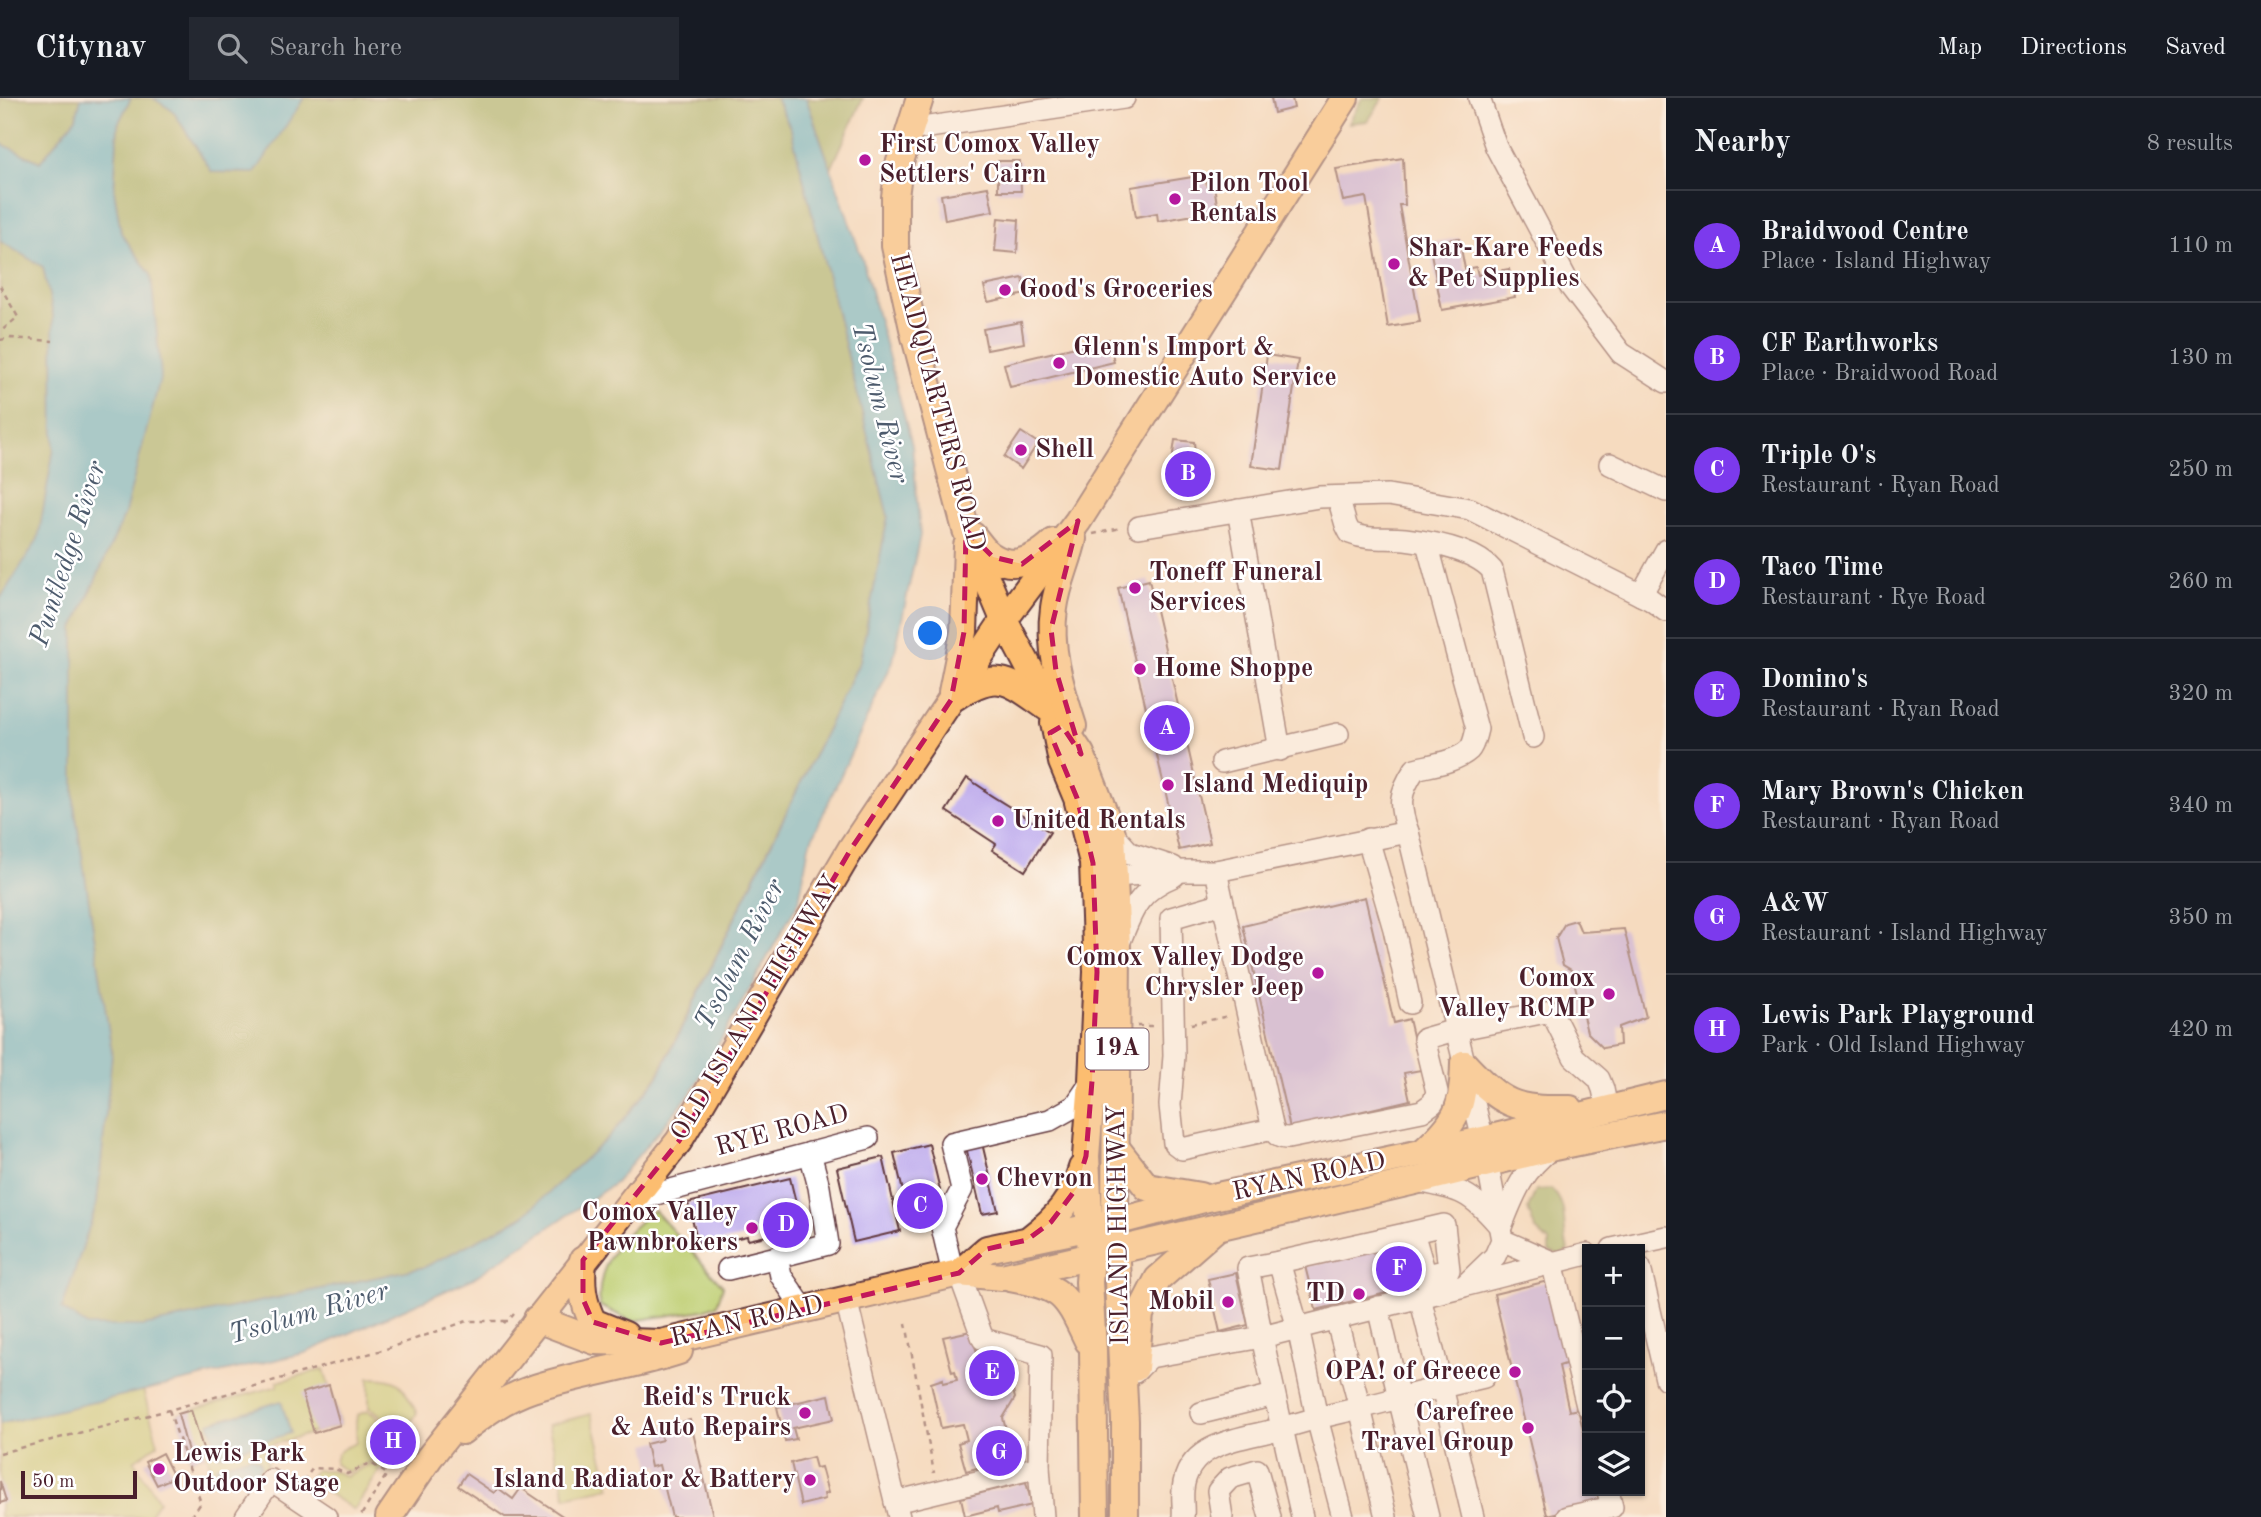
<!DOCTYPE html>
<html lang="en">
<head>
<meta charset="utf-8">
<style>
	body { margin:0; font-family:"Old Standard TT",serif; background:#242831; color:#f1f3f6 }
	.controls { position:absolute; right:21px; bottom:21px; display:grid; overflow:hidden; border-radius:0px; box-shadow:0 2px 5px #0004 }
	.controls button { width:63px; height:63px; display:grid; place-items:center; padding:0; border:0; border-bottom:2px solid #363941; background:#171b24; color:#f1f3f6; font:35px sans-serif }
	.scale { position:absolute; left:21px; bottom:18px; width:116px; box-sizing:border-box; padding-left:7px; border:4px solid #4a1f2b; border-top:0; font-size:19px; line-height:24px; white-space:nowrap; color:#4a1f2b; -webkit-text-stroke:5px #fff; paint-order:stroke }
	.you { position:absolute; left:931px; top:536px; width:24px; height:24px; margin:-18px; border:5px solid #fff; border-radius:50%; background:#1a73e8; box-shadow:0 0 0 10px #1a73e833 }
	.badge { display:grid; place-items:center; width:46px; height:46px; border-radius:50%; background:#7c3aed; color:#fff; font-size:23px; font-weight:700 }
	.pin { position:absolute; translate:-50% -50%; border:4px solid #fff; box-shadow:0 2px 7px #0006 }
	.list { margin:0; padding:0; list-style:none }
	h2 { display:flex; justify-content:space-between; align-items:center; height:91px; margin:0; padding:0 28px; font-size:30px }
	h2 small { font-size:23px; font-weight:400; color:#9ea1a6 }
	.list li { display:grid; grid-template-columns:46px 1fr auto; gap:21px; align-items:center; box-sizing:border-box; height:112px; padding:0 28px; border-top:2px solid #363941 }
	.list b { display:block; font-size:26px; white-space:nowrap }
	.list p { margin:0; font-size:23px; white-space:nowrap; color:#9ea1a6 }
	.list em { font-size:23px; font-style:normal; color:#9ea1a6 }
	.icon { flex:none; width:38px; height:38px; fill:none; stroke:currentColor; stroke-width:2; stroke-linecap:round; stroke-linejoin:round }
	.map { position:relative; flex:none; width:1666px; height:1419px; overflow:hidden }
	header { display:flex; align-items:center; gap:42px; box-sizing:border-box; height:98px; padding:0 35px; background:#171b24; border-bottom:2px solid #363941 }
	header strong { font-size:33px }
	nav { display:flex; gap:38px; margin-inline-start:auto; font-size:24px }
	.search { width:490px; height:63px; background:#242831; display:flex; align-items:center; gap:18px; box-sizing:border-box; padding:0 24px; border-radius:0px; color:#9ea1a6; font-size:26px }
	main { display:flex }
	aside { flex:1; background:#171b24 }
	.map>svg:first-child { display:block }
	.green { fill:#becd6f; stroke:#84764d; stroke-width:2 }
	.forest { fill:#96b062; stroke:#706846; stroke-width:2 }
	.water { fill:#51b4d0; stroke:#4e6a7e; stroke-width:2 }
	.building { fill:#b7a2e9 }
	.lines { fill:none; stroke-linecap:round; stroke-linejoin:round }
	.minor-casing { stroke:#643b41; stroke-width:24 }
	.major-casing { stroke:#643b41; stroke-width:30 }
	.path { stroke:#643b41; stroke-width:2.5; stroke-dasharray:5 5; stroke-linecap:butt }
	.minor { stroke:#fff; stroke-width:21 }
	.major { stroke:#fcbd6f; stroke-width:26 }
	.marked { fill:none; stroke:#c2185b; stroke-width:5; stroke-dasharray:14 9; stroke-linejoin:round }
	.poi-dot { fill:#b5179e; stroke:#fff; stroke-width:2.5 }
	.labels { text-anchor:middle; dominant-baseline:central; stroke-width:5; stroke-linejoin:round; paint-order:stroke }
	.shield { fill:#fff; stroke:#80626b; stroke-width:2 }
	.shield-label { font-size:24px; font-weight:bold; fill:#4a1f2b }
	.poi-label { font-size:26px; font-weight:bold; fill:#4a1f2b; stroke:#fff; text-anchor:start }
	.street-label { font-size:26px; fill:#4a1f2b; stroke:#fff }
	.water-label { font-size:28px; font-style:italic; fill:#4d5b6d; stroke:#fff }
</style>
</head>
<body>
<header>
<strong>Citynav</strong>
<div class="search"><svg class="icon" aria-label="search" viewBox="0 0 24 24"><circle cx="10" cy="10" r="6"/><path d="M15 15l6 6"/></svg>Search here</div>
<nav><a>Map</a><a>Directions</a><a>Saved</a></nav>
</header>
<main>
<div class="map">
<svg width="1666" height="1419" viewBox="0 0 1666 1419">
	<rect width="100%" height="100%" fill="#fff"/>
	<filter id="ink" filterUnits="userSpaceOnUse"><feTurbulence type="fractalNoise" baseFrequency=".0143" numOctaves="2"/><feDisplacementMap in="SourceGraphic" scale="14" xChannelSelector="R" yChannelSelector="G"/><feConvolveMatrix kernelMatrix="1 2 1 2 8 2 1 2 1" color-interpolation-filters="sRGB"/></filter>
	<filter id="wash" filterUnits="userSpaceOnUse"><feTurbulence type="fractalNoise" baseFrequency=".00686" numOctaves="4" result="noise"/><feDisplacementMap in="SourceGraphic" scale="28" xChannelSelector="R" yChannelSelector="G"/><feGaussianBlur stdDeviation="1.57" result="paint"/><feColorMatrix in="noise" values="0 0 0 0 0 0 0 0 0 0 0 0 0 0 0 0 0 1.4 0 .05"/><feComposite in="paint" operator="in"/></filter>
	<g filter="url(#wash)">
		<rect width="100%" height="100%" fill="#f5dbbf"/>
		<g class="green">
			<path d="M654,1112L723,1188L717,1207L704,1212L632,1223L600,1208C595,1167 623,1135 654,1112Z"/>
			<polygon points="324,1271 340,1327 263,1349 267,1365 265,1373 215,1386 207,1356 190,1361 178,1316 278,1288 277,1284"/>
			<path d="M369,1280C403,1280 401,1287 417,1315L354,1412L308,1382L315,1372H331L346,1378C367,1368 395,1359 387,1331C385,1320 379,1314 369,1310Z"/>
			<polygon points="143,1292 158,1346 134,1363 159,1403 148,1419 0,1419 0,1326"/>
			<path d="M368,1313C383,1321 394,1344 379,1357C370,1365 358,1369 347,1374L335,1366C335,1352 345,1350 356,1345C358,1334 354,1330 357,1317Z"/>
			<polygon points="591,1316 610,1389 566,1399 548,1327"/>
		</g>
		<g class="forest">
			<polygon points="0,0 81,0 76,20 40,64 0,45"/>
			<polygon points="131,0 153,0 173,13 212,74 254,75 304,0 776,0 791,31 888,418 860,563 656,981 611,1037 522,1119 425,1169 144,1228 87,1228 62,1211 97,1105 112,955 74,706 74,530 124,418 151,177 121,135 114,92 118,26"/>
			<polygon points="806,0 863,0 831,71"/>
			<polygon points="1362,0 1383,0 1368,23 1349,25"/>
			<polygon points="0,143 43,169 53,216 54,350 38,442 0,501"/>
			<path d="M1551,1091C1570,1108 1561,1129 1568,1152L1562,1158L1549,1154V1144L1535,1131L1528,1111L1536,1092Z"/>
		</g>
		<g class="water">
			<polygon points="81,0 131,0 118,26 114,92 121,135 151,177 161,277 124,418 74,530 74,706 112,955 97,1105 62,1211 87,1228 144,1228 425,1169 522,1119 611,1037 657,981 860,563 888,418 791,31 776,0 806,0 863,163 912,347 920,437 893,563 809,747 799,803 691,995 615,1085 472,1181 305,1255 0,1326 0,501 38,441 54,350 53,216 43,169 0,143 0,45 40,64 76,20"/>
			<polygon points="153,0 304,0 255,75 212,74 173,13"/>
			<polygon points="281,1303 291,1335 219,1357 209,1325"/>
			<polygon points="251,1358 260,1363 261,1368 258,1372 221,1383 216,1368"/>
		</g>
		<g id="blocks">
			<g class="building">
				<polygon points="1271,0 1292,0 1294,10 1274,15"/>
				<polygon points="1403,60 1405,107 1399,107 1420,224 1388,229 1366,99 1343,103 1336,71"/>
				<polygon points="998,63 1020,63 1021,93 998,93"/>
				<polygon points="1205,77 1207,88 1214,87 1218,113 1158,123 1157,115 1136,119 1131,89"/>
				<polygon points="988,89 993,113 945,122 941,97"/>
				<polygon points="998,120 1019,122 1017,155 995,153"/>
				<polygon points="1459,140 1465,171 1476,169 1478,177 1509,171 1515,199 1442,212 1429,145"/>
				<polygon points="1023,180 1026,196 988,204 984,188"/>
				<polygon points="1021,224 1024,245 987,252 983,231"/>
				<polygon points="1109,241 1114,264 1010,289 1004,266"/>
				<polygon points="1267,257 1298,262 1282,372 1251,368"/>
				<polygon points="1021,334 1038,345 1021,371 1004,359"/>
				<polygon points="1175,342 1194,344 1195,355 1204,395 1182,402 1173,356"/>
				<polygon points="1149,482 1210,745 1179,752 1118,490"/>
				<polygon points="967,680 985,692 984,693 1050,734 1025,773 992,752 996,746 946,713"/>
				<polygon points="1365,799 1394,925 1409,921 1421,972 1404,975 1410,1002 1290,1030 1243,828"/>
				<polygon points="1576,822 1581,834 1624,831 1646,919 1619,929 1620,947 1603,950 1587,934 1571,872 1563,867 1556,840 1565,825"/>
				<polygon points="982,1045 998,1113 982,1116 966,1049"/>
				<polygon points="929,1046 940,1092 931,1095 935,1113 909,1119 894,1055"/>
				<polygon points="883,1059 900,1133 854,1144 837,1070"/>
				<polygon points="790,1080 802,1130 748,1142 747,1138 699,1149 688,1105"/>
				<polygon points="1397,1146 1407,1190 1316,1212 1305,1168"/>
				<polygon points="1236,1175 1248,1227 1220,1234 1208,1181"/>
				<polygon points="1548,1183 1568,1265 1559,1268 1569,1313 1578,1311 1587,1347 1587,1393 1598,1393 1601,1404 1547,1417 1494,1196"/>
				<polygon points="971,1233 980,1266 976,1266 978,1274 995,1270 1009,1277 1015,1300 1003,1320 1013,1360 966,1373 958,1345 967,1342 963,1326 941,1330 931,1285 943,1281 943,1285 957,1282 955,1273 952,1274 943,1239"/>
				<polygon points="329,1287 340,1327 314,1335 302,1295"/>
				<polygon points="829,1297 834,1321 793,1330 796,1341 785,1343 777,1309"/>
				<polygon points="191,1312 205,1357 190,1361 178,1316"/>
				<polygon points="690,1322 713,1418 710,1419 672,1419 659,1367 651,1369 646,1346 662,1342 659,1330"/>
				<polygon points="162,1355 174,1379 157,1387 145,1364"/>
				<polygon points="813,1359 816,1370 821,1369 828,1395 824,1396 825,1401 801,1407 791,1365"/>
				<polygon points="466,1376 494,1395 498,1390 513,1401 521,1390 564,1419 505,1419 458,1388"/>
				<polygon points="0,1383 6,1403 0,1405"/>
				<polygon points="1026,1384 1032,1407 998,1415 997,1410 965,1418 961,1400"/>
			</g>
		</g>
	</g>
	<g filter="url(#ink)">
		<use href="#blocks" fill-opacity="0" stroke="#643b41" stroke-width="2"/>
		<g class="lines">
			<defs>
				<g id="minor">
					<polyline points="1479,0 1496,49 1570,188 1621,255 1666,284"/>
					<polyline points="909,32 1124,0"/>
					<polyline points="1610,366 1666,393"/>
					<path d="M1338,399L1346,427L1350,435C1369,443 1385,439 1405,441C1431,444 1475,452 1492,472L1533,639"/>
					<polyline points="1238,412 1280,652"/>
					<polyline points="1139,429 1319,399 1388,397 1470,411 1651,502 1666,513"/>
					<polyline points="1641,497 1666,452"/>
					<polyline points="1222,664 1338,636"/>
					<polyline points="1112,735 1130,755 1173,769"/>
					<polyline points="1368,741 1394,831 1410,905"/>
					<polyline points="1101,771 1115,778 1185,773 1216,773 1408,734"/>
					<polyline points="1216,773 1223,805 1171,820 1174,958 1170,1007 1174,1045 1182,1051 1273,1031 1223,805"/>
					<path d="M1118,848C1132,813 1137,793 1174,778"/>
					<path d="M1273,1031C1276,1038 1280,1040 1288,1040L1422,1013L1433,1005L1437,994L1424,941L1455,932L1551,913L1574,959L1599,981L1603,991L1607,1011"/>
					<path d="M1421,1084C1460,1091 1471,1095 1497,1125"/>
					<polyline points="629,1103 868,1040"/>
					<path d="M1501,1129C1514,1096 1522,1073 1552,1050"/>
					<polyline points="1405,1136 1444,1127 1449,1172 1426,1177"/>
					<polyline points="1502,1142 1552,1164"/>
					<polyline points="1612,1151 1666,1139"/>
					<polyline points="1279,1164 1405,1136 1415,1141 1431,1196"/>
					<polyline points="1552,1164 1587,1308"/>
					<polyline points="1640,1170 1666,1281"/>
					<polyline points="728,1171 777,1159"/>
					<polyline points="959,1175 983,1241 1041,1257 1039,1369 1043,1419"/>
					<polyline points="953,1176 942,1129 962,1091 951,1045 1050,1022 1075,1008 1092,983"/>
					<polyline points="1467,1187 1587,1156"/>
					<polyline points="846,1201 899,1419"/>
					<polyline points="1378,1209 1399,1300 1442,1289 1420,1199"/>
					<polyline points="804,1211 781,1178 777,1159 828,1146 819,1089 810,1055"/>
					<polyline points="1336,1220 1360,1310 1317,1320 1343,1419"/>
					<polyline points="1135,1274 1150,1259 1262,1239 1248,1170 1279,1164 1298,1230 1317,1320 1282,1330 1302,1419"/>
					<polyline points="1201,1315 1274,1297"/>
					<polyline points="895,1404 1039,1369"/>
					<polyline points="246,1419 271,1382 326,1419"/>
					<path d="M1183,1419C1184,1410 1182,1401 1183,1392C1187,1342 1245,1341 1282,1330L1262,1239L1464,1188L1495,1158L1502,1142L1483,1042L1408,734C1398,707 1399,695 1415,671C1430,667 1456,664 1469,652C1474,647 1475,638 1477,631L1427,445"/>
					<polyline points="1222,1419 1218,1393 1230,1380 1257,1372 1270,1419"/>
					<polyline points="1386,1419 1360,1310 1399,1300 1428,1419"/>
					<polyline points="1473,1419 1442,1289 1484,1279"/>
					<polyline points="1567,1419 1612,1409 1608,1393"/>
				</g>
				<g id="major">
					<polyline points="920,0 899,67 895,99 895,148 914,235 966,432 1004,522 1052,613 1081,656 1112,735 1117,851 1115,1124 1125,1323 1125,1419"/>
					<path d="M973,438C979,445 985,455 993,459C1015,473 1037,460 1054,444"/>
					<polyline points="952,594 964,534 967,448"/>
					<path d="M955,599C999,570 1009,583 1048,610"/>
					<polyline points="1054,625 1062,664 1077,700 1093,765 1097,874 1092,983 1086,1058 1091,1158 1089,1184 1093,1252 1095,1419"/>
					<path d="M1073,628C1061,590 1048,551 1054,510C1057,486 1068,464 1073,441"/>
					<path d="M1464,966C1503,1007 1513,1012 1570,1011"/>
					<polyline points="1117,1051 1147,1089 1200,1098"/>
					<path d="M1422,1055C1457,1024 1463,1012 1464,966"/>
					<path d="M1032,1139C1057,1120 1073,1101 1082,1070"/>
					<path d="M583,1162C581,1186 582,1203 593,1224L625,1237"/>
					<polyline points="959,1175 987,1151 1115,1124 1208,1100 1483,1042 1666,997"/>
					<path d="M1010,1180C1064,1190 1065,1195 1088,1243"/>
					<polyline points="537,1221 595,1243 661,1245 959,1175 1002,1179 1415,1083 1554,1049 1666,1026"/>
					<polyline points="1135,1270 1140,1216 1158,1181 1214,1132"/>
					<path d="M462,1333C483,1316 505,1300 532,1291C580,1275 631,1269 679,1253"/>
					<polyline points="389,1419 429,1360 679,1043 851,751 1004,522 1078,423 1345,0"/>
				</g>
			</defs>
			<use href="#minor" class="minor-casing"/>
			<use href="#major" class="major-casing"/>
			<g class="path">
				<polyline points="0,188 18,219 0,234"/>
				<polyline points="0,242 11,240 53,243"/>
				<polyline points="1093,436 1121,430"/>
				<polyline points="1191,926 1229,918"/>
				<polyline points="1137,928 1155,928"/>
				<polyline points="503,1223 508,1223 514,1216"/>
				<polyline points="906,1225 934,1375"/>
				<polyline points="169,1312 201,1405 191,1419"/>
				<polyline points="0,1355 169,1312 386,1251 467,1223 503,1223 507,1226"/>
				<polyline points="303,1383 313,1370 335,1371 347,1376 371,1365 387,1376 360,1419"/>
			</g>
			<use href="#minor" class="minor"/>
			<use href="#major" class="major"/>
		</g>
	</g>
	<path d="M0 0H1666V1419H0ZM1078,423L1051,531L1056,573L1081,656L1062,628L1050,635L1077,700L1093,765L1097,874L1092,983L1086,1058L1076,1091L1051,1124L1027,1142L987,1151L959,1175L661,1245L593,1224L583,1201V1162L679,1043L851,751L951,602L964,534L966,432L993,459L1022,466Z" fill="#f5dbbf" fill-opacity=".55" fill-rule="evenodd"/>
	<path class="marked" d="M1078,423L1051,531L1056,573L1081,656L1062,628L1050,635L1077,700L1093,765L1097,874L1092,983L1086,1058L1076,1091L1051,1124L1027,1142L987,1151L959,1175L661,1245L593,1224L583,1201V1162L679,1043L851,751L951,602L964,534L966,432L993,459L1022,466Z"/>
	<g class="poi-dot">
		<circle cx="865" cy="62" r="7"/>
		<circle cx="1175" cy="101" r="7"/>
		<circle cx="1394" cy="166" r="7"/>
		<circle cx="1005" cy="192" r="7"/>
		<circle cx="1059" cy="265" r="7"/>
		<circle cx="1021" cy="352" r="7"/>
		<circle cx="1135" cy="490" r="7"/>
		<circle cx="1140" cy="571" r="7"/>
		<circle cx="1168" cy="687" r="7"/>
		<circle cx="998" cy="723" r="7"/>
		<circle cx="1318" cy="875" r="7"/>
		<circle cx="1609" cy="896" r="7"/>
		<circle cx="982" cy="1081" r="7"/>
		<circle cx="752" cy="1130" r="7"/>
		<circle cx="1359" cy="1196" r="7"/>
		<circle cx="1228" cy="1204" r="7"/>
		<circle cx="1515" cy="1274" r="7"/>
		<circle cx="805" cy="1315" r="7"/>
		<circle cx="1528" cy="1330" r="7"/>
		<circle cx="159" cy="1371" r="7"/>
		<circle cx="810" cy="1382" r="7"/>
	</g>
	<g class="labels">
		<rect class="shield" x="1085.5" y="930.5" width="63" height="41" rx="5"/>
		<g class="shield-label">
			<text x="1117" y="951">19A</text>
		</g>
		<g class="poi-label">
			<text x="879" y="47">First Comox Valley<tspan x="879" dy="30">Settlers' Cairn</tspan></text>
			<text x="1189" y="86">Pilon Tool<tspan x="1189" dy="30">Rentals</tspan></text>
			<text x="1408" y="151">Shar-Kare Feeds<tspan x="1408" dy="30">&amp; Pet Supplies</tspan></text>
			<text x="1019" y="192">Good's Groceries</text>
			<text x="1073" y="250">Glenn's Import &amp;<tspan x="1073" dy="30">Domestic Auto Service</tspan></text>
			<text x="1035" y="352">Shell</text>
			<text x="1149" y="475">Toneff Funeral<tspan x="1149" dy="30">Services</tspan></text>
			<text x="1154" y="571">Home Shoppe</text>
			<text x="1182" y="687">Island Mediquip</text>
			<text x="1012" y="723">United Rentals</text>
			<text x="1304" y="860" text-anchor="end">Comox Valley Dodge<tspan x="1304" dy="30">Chrysler Jeep</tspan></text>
			<text x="1595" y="881" text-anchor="end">Comox<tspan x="1595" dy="30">Valley RCMP</tspan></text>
			<text x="996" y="1081">Chevron</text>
			<text x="738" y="1115" text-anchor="end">Comox Valley<tspan x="738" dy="30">Pawnbrokers</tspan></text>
			<text x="1345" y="1196" text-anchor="end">TD</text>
			<text x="1214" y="1204" text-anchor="end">Mobil</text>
			<text x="1501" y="1274" text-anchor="end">OPA! of Greece</text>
			<text x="791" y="1300" text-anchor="end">Reid's Truck<tspan x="791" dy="30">&amp; Auto Repairs</tspan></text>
			<text x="1514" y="1315" text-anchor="end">Carefree<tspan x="1514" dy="30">Travel Group</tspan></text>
			<text x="173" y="1356">Lewis Park<tspan x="173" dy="30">Outdoor Stage</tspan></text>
			<text x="796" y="1382" text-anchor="end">Island Radiator &amp; Battery</text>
		</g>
		<g class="street-label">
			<text transform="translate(937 304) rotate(75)">HEADQUARTERS ROAD</text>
			<text transform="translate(756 910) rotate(-59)">OLD ISLAND HIGHWAY</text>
			<text transform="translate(782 1033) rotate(-15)">RYE ROAD</text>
			<text transform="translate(1309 1079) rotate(-12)">RYAN ROAD</text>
			<text transform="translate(1119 1127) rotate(-91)">ISLAND HIGHWAY</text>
			<text transform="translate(747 1224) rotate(-13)">RYAN ROAD</text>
		</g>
		<g class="water-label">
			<text transform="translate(879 305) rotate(76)">Tsolum River</text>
			<text transform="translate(69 456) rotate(-72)">Puntledge River</text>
			<text transform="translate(741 857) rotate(-63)">Tsolum River</text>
			<text transform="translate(309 1216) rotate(-16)">Tsolum River</text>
		</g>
	</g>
</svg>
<div class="controls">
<button>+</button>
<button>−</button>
<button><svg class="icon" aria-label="locate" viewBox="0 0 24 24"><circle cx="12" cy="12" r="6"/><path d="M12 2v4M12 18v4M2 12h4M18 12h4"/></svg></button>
<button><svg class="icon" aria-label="layers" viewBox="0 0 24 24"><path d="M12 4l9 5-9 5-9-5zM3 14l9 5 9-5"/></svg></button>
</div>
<div class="scale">50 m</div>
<div class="you"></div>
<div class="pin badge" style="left:1167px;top:630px">A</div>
<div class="pin badge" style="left:1188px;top:376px">B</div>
<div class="pin badge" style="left:920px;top:1108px">C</div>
<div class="pin badge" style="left:786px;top:1127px">D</div>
<div class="pin badge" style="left:992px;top:1275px">E</div>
<div class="pin badge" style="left:1399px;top:1171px">F</div>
<div class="pin badge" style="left:999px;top:1355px">G</div>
<div class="pin badge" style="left:393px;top:1344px">H</div>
</div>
<aside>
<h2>Nearby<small>8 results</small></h2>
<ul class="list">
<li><span class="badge">A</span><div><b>Braidwood Centre</b><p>Place · Island Highway</p></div><em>110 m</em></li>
<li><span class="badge">B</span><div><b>CF Earthworks</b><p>Place · Braidwood Road</p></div><em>130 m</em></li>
<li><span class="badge">C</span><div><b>Triple O's</b><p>Restaurant · Ryan Road</p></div><em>250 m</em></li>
<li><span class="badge">D</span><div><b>Taco Time</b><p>Restaurant · Rye Road</p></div><em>260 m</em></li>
<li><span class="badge">E</span><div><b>Domino's</b><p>Restaurant · Ryan Road</p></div><em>320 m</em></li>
<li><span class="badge">F</span><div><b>Mary Brown's Chicken</b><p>Restaurant · Ryan Road</p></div><em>340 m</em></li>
<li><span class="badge">G</span><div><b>A&amp;W</b><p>Restaurant · Island Highway</p></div><em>350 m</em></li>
<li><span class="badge">H</span><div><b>Lewis Park Playground</b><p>Park · Old Island Highway</p></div><em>420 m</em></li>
</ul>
</aside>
</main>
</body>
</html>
